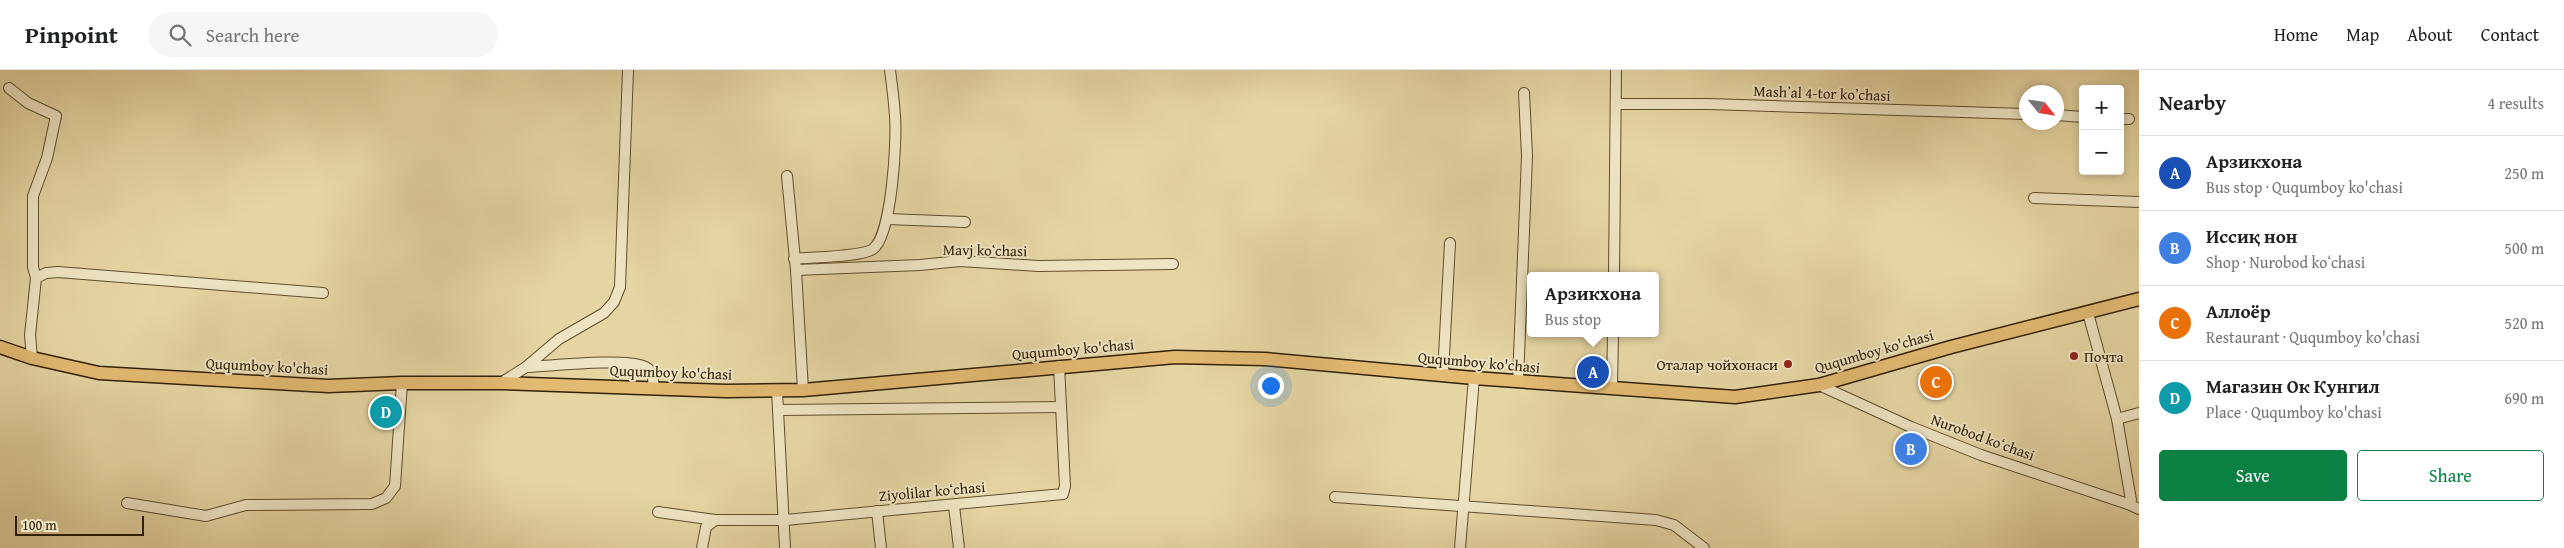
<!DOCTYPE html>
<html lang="en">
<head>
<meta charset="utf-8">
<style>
	body { margin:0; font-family:"Gentium Book Plus",serif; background:#f6f6f6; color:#202124 }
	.controls { position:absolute; right:15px; top:15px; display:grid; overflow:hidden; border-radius:5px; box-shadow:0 2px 8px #0003 }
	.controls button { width:45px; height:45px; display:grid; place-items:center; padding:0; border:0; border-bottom:1px solid #e0e0e0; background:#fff; color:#202124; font:25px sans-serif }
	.compass { position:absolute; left:2019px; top:15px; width:45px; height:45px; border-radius:50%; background:#fff; box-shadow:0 2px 8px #0003; rotate:120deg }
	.scale { position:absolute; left:15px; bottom:12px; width:129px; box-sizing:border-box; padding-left:5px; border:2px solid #322005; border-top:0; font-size:14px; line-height:18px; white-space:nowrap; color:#322005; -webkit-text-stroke:4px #eee4c3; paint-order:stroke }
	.you { position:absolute; left:1270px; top:315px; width:18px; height:18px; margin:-12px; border:4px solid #fff; border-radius:50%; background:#1a73e8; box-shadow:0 0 0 8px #1a73e833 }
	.badge { display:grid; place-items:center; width:32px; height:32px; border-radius:50%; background:#0b8043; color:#fff; font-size:16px; font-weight:700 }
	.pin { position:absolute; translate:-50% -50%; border:2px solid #fff; box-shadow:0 1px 5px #0006 }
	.popup { position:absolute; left:1527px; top:202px; width:132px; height:65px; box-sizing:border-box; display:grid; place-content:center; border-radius:5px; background:#fff; filter:drop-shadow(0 1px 4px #0005); font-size:16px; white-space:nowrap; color:#757577 }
	.popup b { font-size:19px; color:#202124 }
	.popup::after { content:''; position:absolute; left:50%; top:100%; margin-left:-10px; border:10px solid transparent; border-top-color:#fff }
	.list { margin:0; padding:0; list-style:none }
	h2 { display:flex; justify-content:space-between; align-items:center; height:65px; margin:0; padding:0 20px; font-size:21px }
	h2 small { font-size:16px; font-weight:400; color:#757577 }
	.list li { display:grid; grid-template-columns:32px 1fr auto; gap:15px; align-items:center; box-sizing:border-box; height:75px; padding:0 20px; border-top:1px solid #e0e0e0 }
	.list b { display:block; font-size:19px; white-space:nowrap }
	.list p { margin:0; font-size:16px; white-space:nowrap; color:#757577 }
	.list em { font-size:16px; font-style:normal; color:#757577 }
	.actions { display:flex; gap:10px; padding:15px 20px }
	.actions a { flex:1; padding:11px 0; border:1px solid #0b8043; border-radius:5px; text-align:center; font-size:18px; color:#0b8043 }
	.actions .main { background:#0b8043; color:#fff }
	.icon { flex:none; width:28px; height:28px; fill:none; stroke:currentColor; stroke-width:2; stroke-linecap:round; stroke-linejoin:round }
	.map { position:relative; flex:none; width:2139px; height:478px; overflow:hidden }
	header { display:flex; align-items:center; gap:30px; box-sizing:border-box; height:70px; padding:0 25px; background:#fff; border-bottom:1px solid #e0e0e0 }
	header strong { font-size:24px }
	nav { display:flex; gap:28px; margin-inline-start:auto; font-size:18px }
	.search { width:350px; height:45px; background:#f6f6f6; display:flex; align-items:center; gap:12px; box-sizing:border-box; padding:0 18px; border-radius:28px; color:#757577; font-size:19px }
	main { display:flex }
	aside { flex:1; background:#fff }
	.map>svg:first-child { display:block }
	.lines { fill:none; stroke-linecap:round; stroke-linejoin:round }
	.minor-casing { stroke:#5f4d2c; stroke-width:12 }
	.major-casing { stroke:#322005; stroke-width:15 }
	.minor { stroke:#eee4c3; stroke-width:10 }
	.major { stroke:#e2ba72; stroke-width:12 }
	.poi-dot { fill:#8f2418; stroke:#eee4c3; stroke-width:2 }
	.labels { text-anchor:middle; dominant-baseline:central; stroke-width:4; stroke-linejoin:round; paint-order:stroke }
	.street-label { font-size:15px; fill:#322005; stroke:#eee4c3 }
	.poi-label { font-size:15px; fill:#322005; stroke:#eee4c3; text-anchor:start }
</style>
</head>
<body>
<header>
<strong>Pinpoint</strong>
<div class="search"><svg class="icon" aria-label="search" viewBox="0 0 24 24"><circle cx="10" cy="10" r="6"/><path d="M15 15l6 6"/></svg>Search here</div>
<nav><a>Home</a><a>Map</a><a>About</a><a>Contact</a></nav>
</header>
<main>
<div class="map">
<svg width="2139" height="478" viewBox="0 0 2139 478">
	<rect width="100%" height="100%" fill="#e5d5a3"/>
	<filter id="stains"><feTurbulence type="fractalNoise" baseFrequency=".004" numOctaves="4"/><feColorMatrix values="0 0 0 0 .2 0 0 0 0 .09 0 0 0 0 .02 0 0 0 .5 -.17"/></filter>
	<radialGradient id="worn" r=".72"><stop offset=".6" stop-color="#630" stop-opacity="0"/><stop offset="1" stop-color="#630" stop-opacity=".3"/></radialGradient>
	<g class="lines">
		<defs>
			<g id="minor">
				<polyline points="9,18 28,33 56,46 47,88 33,126 33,197 36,208"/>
				<polyline points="1617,34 1708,34 2026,44"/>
				<polyline points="2056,45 2083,47"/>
				<polyline points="2120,49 2129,49"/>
				<polyline points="787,106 796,200 803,320"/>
				<polyline points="2034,128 2139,132"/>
				<polyline points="887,149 965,152"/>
				<path d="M794,189C810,187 862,187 873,179C892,165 897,70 895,46C894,30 892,15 890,0"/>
				<polyline points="796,200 920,195 960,191 1038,196 1173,194"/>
				<polyline points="1614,206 1616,0"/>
				<polyline points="2088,243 2117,349 2131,430 2128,434"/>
				<polyline points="32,288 30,265 36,208 46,203 58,202 323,223"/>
				<path d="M526,297C552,296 622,288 643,296C653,299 654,308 653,318"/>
				<polyline points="1443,304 1450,173"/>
				<polyline points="1518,311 1527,86 1524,23"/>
				<polyline points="501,313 526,297 559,269 604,243 614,232 620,217 628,0"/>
				<polyline points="1819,315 1911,357 1981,385 2128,434 2139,439"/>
				<polyline points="1612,319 1613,263"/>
				<polyline points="777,320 785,478"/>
				<polyline points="778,340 1061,337"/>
				<polyline points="2117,349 2139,343"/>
				<polyline points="1335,427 1656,450 1674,455 1704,478"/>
				<polyline points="127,433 206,446 246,435 372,434 386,428 395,416 402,313"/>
				<polyline points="954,436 959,478"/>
				<polyline points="877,441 881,478"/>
				<polyline points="658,442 715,450"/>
				<polyline points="702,478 706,457 715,450 785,450 1063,424 1065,416 1059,296"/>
				<polyline points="1460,478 1474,308"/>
			</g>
			<polyline id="major" points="0,277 32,288 99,303 328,316 402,313 501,313 726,321 803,320 1175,287 1265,289 1474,308 1735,327 1819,315 1951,277 2139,229"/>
		</defs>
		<use href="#minor" class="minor-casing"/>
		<use href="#major" class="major-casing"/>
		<use href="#minor" class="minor"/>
		<use href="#major" class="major"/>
	</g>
	<g class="poi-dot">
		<circle cx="2074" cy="286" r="5"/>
		<circle cx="1788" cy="294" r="5"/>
	</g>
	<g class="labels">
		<g class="street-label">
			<text transform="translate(1822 23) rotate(2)">Mashʼal 4-tor koʼchasi</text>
			<text transform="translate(985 180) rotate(1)">Mavj koʻchasi</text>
			<text transform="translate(1073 279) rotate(-5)">Ququmboy ko'chasi</text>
			<text transform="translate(1874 281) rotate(-16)">Ququmboy ko'chasi</text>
			<text transform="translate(1479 292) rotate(5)">Ququmboy ko'chasi</text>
			<text transform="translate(267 296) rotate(3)">Ququmboy ko'chasi</text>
			<text transform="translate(671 302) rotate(2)">Ququmboy ko'chasi</text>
			<text transform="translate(1983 367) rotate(20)">Nurobod koʻchasi</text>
			<text transform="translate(932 421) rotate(-5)">Ziyolilar koʻchasi</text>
		</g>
		<g class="poi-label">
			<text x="2084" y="286">Почта</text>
			<text x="1778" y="294" text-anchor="end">Оталар чойхонаси</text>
		</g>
	</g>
	<rect width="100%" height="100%" filter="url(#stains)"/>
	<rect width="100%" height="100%" fill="url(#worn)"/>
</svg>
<div class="controls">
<button>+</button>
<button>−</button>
</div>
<svg class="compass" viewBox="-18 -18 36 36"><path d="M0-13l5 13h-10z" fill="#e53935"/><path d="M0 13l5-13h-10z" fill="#757577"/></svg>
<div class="scale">100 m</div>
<div class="you"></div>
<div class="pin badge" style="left:1593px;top:302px;background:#1a4fb4">A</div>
<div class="popup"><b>Арзикхона</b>Bus stop</div>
<div class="pin badge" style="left:1911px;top:379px;background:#3f7fe0">B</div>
<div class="pin badge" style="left:1936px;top:312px;background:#e8710a">C</div>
<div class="pin badge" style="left:386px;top:342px;background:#0f9aa8">D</div>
</div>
<aside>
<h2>Nearby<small>4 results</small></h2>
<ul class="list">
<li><span class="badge" style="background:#1a4fb4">A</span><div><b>Арзикхона</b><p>Bus stop · Ququmboy ko'chasi</p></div><em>250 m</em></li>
<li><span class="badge" style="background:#3f7fe0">B</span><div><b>Иссиқ нон</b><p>Shop · Nurobod koʻchasi</p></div><em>500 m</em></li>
<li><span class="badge" style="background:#e8710a">C</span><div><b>Аллоёр</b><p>Restaurant · Ququmboy ko'chasi</p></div><em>520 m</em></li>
<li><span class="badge" style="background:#0f9aa8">D</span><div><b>Магазин Ок Кунгил</b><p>Place · Ququmboy ko'chasi</p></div><em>690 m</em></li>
</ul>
<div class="actions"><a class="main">Save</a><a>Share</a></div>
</aside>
</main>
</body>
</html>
